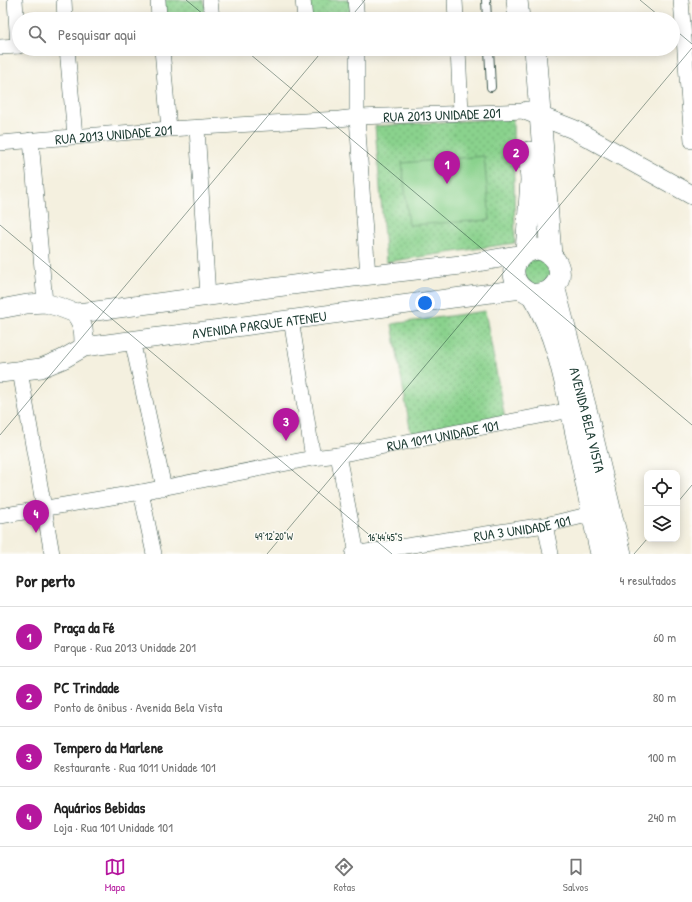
<!DOCTYPE html>
<html lang="pt">
<head>
<meta charset="utf-8">
<style>
	body { margin:0; font-family:"Patrick Hand",sans-serif; background:#f6f6f6; color:#222 }
	.controls { position:absolute; right:12px; bottom:12px; display:grid; overflow:hidden; border-radius:8px; box-shadow:0 2px 10px #0003 }
	.controls button { width:36px; height:36px; display:grid; place-items:center; padding:0; border:0; border-bottom:1px solid #e0e0e0; background:#fff; color:#222; font:20px sans-serif }
	.you { position:absolute; left:425px; top:303px; width:14px; height:14px; margin:-10px; border:3px solid #fff; border-radius:50%; background:#1a73e8; box-shadow:0 0 0 6px #1a73e833 }
	.badge { display:grid; place-items:center; width:26px; height:26px; border-radius:50%; background:#b5179e; color:#fff; font-size:13px; font-weight:700 }
	.pin { position:absolute; translate:-50% -33px; filter:drop-shadow(0 1px 2px #0008) }
	.pin::after { content:''; position:absolute; top:21px; width:14px; height:12px; background:inherit; clip-path:polygon(0 0,100% 0,50% 100%) }
	.list { margin:0; padding:0; list-style:none }
	h2 { display:flex; justify-content:space-between; align-items:center; height:52px; margin:0; padding:0 16px; font-size:17px }
	h2 small { font-size:13px; font-weight:400; color:#767676 }
	.list li { display:grid; grid-template-columns:26px 1fr auto; gap:12px; align-items:center; box-sizing:border-box; height:60px; padding:0 16px; border-top:1px solid #e0e0e0 }
	.list b { display:block; font-size:15px; white-space:nowrap }
	.list p { margin:0; font-size:13px; white-space:nowrap; color:#767676 }
	.list em { font-size:13px; font-style:normal; color:#767676 }
	.icon { flex:none; width:22px; height:22px; fill:none; stroke:currentColor; stroke-width:2; stroke-linecap:round; stroke-linejoin:round }
	.map { position:relative; flex:none; width:692px; height:554px; overflow:hidden }
	.search { position:absolute; background:#fff; box-shadow:0 2px 10px #0003; left:12px; right:12px; top:12px; height:44px; display:flex; align-items:center; gap:10px; box-sizing:border-box; padding:0 14px; border-radius:22px; color:#767676; font-size:15px }
	.sheet { height:292px; background:#fff }
	nav { display:flex; justify-content:space-around; align-items:center; box-sizing:border-box; height:56px; border-top:1px solid #e0e0e0; background:#fff; font-size:11px; color:#767676 }
	nav a { display:grid; justify-items:center; gap:2px }
	nav .on { color:#b5179e }
	.map>svg:first-child { display:block }
	.grass { fill:url(#grass-dots); stroke:#548860 }
	.garden { fill:#8ad28d; stroke:#548860 }
	.lines { fill:none; stroke-linecap:round; stroke-linejoin:round }
	.service-casing { stroke:#3f584e; stroke-width:10 }
	.minor-casing { stroke:#3f584e; stroke-width:16 }
	.tertiary-casing { stroke:#3f584e; stroke-width:20 }
	.secondary-casing { stroke:#3f584e; stroke-width:22 }
	.service { stroke:#fff; stroke-width:8 }
	.minor { stroke:#fff; stroke-width:15 }
	.tertiary { stroke:#fff; stroke-width:19 }
	.secondary { stroke:#fff; stroke-width:21 }
	.ticks { fill:none; stroke:#1f3d34; stroke-width:1; stroke-opacity:0.45 }
	.labels { text-anchor:middle; dominant-baseline:central; stroke-width:3; stroke-linejoin:round; paint-order:stroke }
	.street-label { font-size:14px; fill:#1f3d34; stroke:#fdfcf7 }
	.ticks-label { font-size:10px; text-anchor:middle; fill:#1f3d34; stroke:#fdfcf7; stroke-width:3; stroke-linejoin:round; paint-order:stroke }
</style>
</head>
<body>
<div class="map">
<svg width="692" height="554" viewBox="0 0 692 554">
	<defs>
		<pattern id="grass-dots" width="8" height="8" patternUnits="userSpaceOnUse"><rect width="8" height="8" fill="#8ad28d"/><path d="M2 2h.1M6 6h.1" fill="none" stroke="#70ac74" stroke-width="1.8" stroke-linecap="round"/></pattern>
	</defs>
	<rect width="100%" height="100%" fill="#fdfcf7"/>
	<filter id="ink" filterUnits="userSpaceOnUse"><feTurbulence type="fractalNoise" baseFrequency=".025" numOctaves="2"/><feDisplacementMap in="SourceGraphic" scale="8" xChannelSelector="R" yChannelSelector="G"/><feConvolveMatrix kernelMatrix="1 2 1 2 8 2 1 2 1" color-interpolation-filters="sRGB"/></filter>
	<filter id="wash" filterUnits="userSpaceOnUse"><feTurbulence type="fractalNoise" baseFrequency=".012" numOctaves="4" result="noise"/><feDisplacementMap in="SourceGraphic" scale="16" xChannelSelector="R" yChannelSelector="G"/><feGaussianBlur stdDeviation="0.9" result="paint"/><feColorMatrix in="noise" values="0 0 0 0 0 0 0 0 0 0 0 0 0 0 0 0 0 1.4 0 .05"/><feComposite in="paint" operator="in"/></filter>
	<g filter="url(#wash)">
		<rect width="100%" height="100%" fill="#f4f0df"/>
		<g class="grass">
			<polygon points="163,0 204,0 208,19 165,19"/>
			<polygon points="306,0 352,0 353,17 307,19"/>
			<polygon points="513,118 515,243 386,262 375,126"/>
			<polygon points="542,258 553,278 530,289 522,268 528,260"/>
			<polygon points="485,311 505,419 411,434 392,324"/>
		</g>
		<polygon class="garden" points="484,156 490,220 409,225 402,163"/>
	</g>
	<g filter="url(#ink)">
		<g class="lines">
			<defs>
				<g id="service">
					<polyline points="486,0 487,19"/>
					<polyline points="489,49 491,87"/>
				</g>
				<g id="minor">
					<polyline points="15,0 18,46"/>
					<polyline points="64,0 65,19"/>
					<polyline points="158,0 159,19"/>
					<polyline points="210,0 212,19"/>
					<polyline points="303,0 305,19"/>
					<polyline points="355,0 357,19"/>
					<polyline points="455,0 456,19"/>
					<polyline points="681,0 692,141"/>
					<polyline points="0,47 19,46"/>
					<polyline points="67,49 75,136"/>
					<polyline points="162,49 169,129"/>
					<polyline points="357,49 357,117 368,276"/>
					<polyline points="458,49 461,113"/>
					<polyline points="197,129 208,296"/>
					<polyline points="31,140 45,303"/>
					<path id="s1" d="M0,143L169,129L339,119L357,117L527,111"/>
					<polyline points="291,319 313,458"/>
					<polyline points="132,340 164,488"/>
					<polyline points="20,371 52,554"/>
					<polyline points="338,455 357,554"/>
					<polyline points="141,492 154,554"/>
					<path id="s2" d="M0,516L141,492L313,458L338,455L571,410"/>
					<polyline points="545,525 551,554"/>
					<path id="s3" d="M353,554L545,525L592,514"/>
				</g>
				<g id="tertiary">
					<polyline points="527,111 573,129 692,195"/>
					<polyline points="0,309 27,304 45,303 59,307 75,313 96,311 353,277 461,265 523,254"/>
					<path d="M75,313C84,325 84,332 84,347"/>
					<path id="s4" d="M0,373L41,368L63,359L84,347L522,289"/>
				</g>
				<g id="secondary">
					<polyline points="517,0 519,19"/>
					<polyline points="535,49 551,255"/>
					<path d="M539,249C558,255 568,277 550,290C545,294 538,294 532,295C526,292 520,288 517,283C507,265 522,250 539,249Z"/>
					<polyline points="526,252 531,180 529,152"/>
					<path id="s5" d="M554,286L586,409L621,554"/>
					<path d="M532,295C558,336 566,387 576,434C584,474 592,514 601,554"/>
				</g>
			</defs>
			<use href="#service" class="service-casing"/>
			<use href="#minor" class="minor-casing"/>
			<use href="#tertiary" class="tertiary-casing"/>
			<use href="#secondary" class="secondary-casing"/>
			<use href="#service" class="service"/>
			<use href="#minor" class="minor"/>
			<use href="#tertiary" class="tertiary"/>
			<use href="#secondary" class="secondary"/>
		</g>
	</g>
	<path class="ticks" d="M186,0L209,19M640,0L663,19M349,19L365,0M673,28L692,44M244,49L692,425M0,225L392,554M0,435L324,49M677,503L692,485M267,554L692,48M634,554L647,539"/>
	<g class="labels">
		<g class="street-label">
			<text stroke="none"><textPath href="#s1" startOffset="443">RUA 2013 UNIDADE 201</textPath></text>
			<text stroke="none"><textPath href="#s1" startOffset="114">RUA 2013 UNIDADE 201</textPath></text>
			<text stroke="none"><textPath href="#s4" startOffset="266">AVENIDA PARQUE ATENEU</textPath></text>
			<text stroke="none"><textPath href="#s5" startOffset="138">AVENIDA BELA VISTA</textPath></text>
			<text stroke="none"><textPath href="#s2" startOffset="450">RUA 1011 UNIDADE 101</textPath></text>
			<text stroke="none"><textPath href="#s3" startOffset="171">RUA 3 UNIDADE 101</textPath></text>
		</g>
	</g>
	<g class="ticks-label">
		<text x="274" y="540">49°12'20"W</text>
		<text x="385" y="541">16°44'45"S</text>
	</g>
</svg>
<div class="controls">
<button><svg class="icon" aria-label="locate" viewBox="0 0 24 24"><circle cx="12" cy="12" r="6"/><path d="M12 2v4M12 18v4M2 12h4M18 12h4"/></svg></button>
<button><svg class="icon" aria-label="layers" viewBox="0 0 24 24"><path d="M12 4l9 5-9 5-9-5zM3 14l9 5 9-5"/></svg></button>
</div>
<div class="you"></div>
<div class="pin badge" style="left:447px;top:184px">1</div>
<div class="pin badge" style="left:516px;top:172px">2</div>
<div class="pin badge" style="left:286px;top:441px">3</div>
<div class="pin badge" style="left:36px;top:533px">4</div>
<div class="search"><svg class="icon" aria-label="search" viewBox="0 0 24 24"><circle cx="10" cy="10" r="6"/><path d="M15 15l6 6"/></svg>Pesquisar aqui</div>
</div>
<section class="sheet">
<h2>Por perto<small>4 resultados</small></h2>
<ul class="list">
<li><span class="badge">1</span><div><b>Praça da Fé</b><p>Parque · Rua 2013 Unidade 201</p></div><em>60 m</em></li>
<li><span class="badge">2</span><div><b>PC Trindade</b><p>Ponto de ônibus · Avenida Bela Vista</p></div><em>80 m</em></li>
<li><span class="badge">3</span><div><b>Tempero da Marlene</b><p>Restaurante · Rua 1011 Unidade 101</p></div><em>100 m</em></li>
<li><span class="badge">4</span><div><b>Aquários Bebidas</b><p>Loja · Rua 101 Unidade 101</p></div><em>240 m</em></li>
</ul>
</section>
<nav>
<a class="on"><svg class="icon" aria-label="map" viewBox="0 0 24 24"><path d="M3 6l6-2 6 2 6-2v14l-6 2-6-2-6 2zM9 4v14M15 6v14"/></svg>Mapa</a>
<a><svg class="icon" aria-label="directions" viewBox="0 0 24 24"><path d="M12 3l9 9-9 9-9-9zM9 14v-3h6M13 9l2 2-2 2"/></svg>Rotas</a>
<a><svg class="icon" aria-label="saved" viewBox="0 0 24 24"><path d="M7 4h10v16l-5-4-5 4z"/></svg>Salvos</a>
</nav>
</body>
</html>
